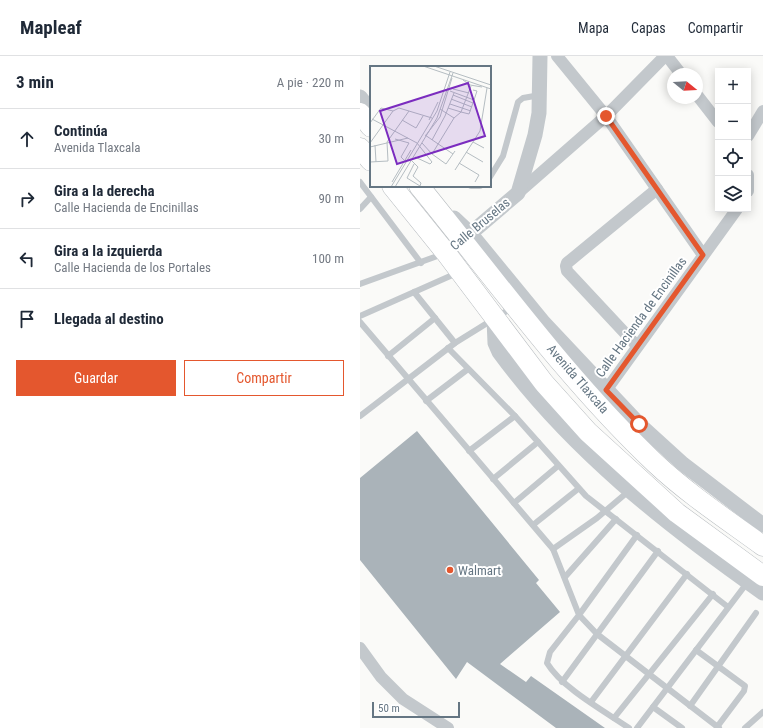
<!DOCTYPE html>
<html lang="es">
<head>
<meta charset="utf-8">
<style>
	body { margin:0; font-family:"Roboto Condensed",sans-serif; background:#f6f6f7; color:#1f2937 }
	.controls { position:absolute; right:12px; top:12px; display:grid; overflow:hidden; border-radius:0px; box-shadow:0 2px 10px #0003 }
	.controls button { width:36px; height:36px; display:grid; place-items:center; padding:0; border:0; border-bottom:1px solid #e0e1e3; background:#fff; color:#1f2937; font:20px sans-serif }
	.compass { position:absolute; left:307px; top:12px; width:36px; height:36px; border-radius:50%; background:#fff; box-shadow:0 2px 10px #0003; rotate:108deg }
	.scale { position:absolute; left:12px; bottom:10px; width:88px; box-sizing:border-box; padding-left:4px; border:2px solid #657683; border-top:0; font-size:11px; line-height:14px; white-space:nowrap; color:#657683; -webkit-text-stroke:3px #fff; paint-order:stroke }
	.stop { position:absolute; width:12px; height:12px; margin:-9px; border:3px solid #e4572e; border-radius:50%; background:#fff }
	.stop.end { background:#e4572e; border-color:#fff; box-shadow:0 1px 4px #0008 }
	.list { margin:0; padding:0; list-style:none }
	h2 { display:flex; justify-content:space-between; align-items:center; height:52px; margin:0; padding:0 16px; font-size:17px }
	h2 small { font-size:13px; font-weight:400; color:#747a83 }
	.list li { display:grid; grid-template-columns:26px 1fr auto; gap:12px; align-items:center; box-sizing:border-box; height:60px; padding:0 16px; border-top:1px solid #e0e1e3 }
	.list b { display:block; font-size:15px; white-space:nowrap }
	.list p { margin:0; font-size:13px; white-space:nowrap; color:#747a83 }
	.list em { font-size:13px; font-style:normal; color:#747a83 }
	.actions { display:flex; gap:8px; padding:12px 16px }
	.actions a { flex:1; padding:9px 0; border:1px solid #e4572e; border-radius:0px; text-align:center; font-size:14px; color:#e4572e }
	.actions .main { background:#e4572e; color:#fff }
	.icon { flex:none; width:22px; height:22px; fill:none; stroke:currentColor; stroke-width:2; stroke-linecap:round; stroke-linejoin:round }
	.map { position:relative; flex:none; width:403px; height:672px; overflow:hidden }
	header { display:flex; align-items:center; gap:24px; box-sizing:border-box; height:56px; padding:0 20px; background:#fff; border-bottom:1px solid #e0e1e3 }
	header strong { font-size:19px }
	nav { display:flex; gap:22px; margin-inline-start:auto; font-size:14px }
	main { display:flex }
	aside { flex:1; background:#fff }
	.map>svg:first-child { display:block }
	.building { fill:#aab3b9 }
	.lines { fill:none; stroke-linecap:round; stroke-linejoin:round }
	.primary-casing { stroke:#b5babe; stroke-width:21 }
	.service { stroke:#c3c8cc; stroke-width:6 }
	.minor { stroke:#c3c8cc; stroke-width:12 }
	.tertiary { stroke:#c3c8cc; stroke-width:15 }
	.primary { stroke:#fff; stroke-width:20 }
	.route { stroke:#e4572e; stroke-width:5 }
	.poi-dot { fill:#e4572e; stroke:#fff; stroke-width:1.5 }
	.labels { text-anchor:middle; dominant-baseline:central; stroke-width:4; stroke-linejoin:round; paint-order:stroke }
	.street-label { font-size:13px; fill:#657683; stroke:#fff }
	.poi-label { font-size:13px; fill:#657683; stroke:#fff; text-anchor:start }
	.inset-road { fill:none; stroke:#b5bdc2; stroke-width:1 }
	.view { fill:#7b2cbf; fill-opacity:0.15; stroke:#7b2cbf; stroke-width:2 }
	.inset-edge { fill:none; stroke:#657683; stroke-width:2 }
</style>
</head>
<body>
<header>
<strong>Mapleaf</strong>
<nav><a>Mapa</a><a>Capas</a><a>Compartir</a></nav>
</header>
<main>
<aside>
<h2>3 min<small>A pie · 220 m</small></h2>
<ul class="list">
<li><svg class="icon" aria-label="ahead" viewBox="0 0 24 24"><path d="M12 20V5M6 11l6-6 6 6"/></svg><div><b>Continúa</b><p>Avenida Tlaxcala</p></div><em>30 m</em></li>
<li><svg class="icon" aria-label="right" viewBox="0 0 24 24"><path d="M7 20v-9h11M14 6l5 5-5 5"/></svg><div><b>Gira a la derecha</b><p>Calle Hacienda de Encinillas</p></div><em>90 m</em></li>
<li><svg class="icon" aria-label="left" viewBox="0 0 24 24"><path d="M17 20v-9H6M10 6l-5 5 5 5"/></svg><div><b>Gira a la izquierda</b><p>Calle Hacienda de los Portales</p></div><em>100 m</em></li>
<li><svg class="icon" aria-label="arrive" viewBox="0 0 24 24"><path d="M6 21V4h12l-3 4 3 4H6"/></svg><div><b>Llegada al destino</b></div></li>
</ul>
<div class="actions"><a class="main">Guardar</a><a>Compartir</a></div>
</aside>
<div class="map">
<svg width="403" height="672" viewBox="0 0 403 672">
	<rect width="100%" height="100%" fill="#fafaf8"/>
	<polygon class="building" points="57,375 179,524 176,527 200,556 140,608 166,626 171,620 245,672 196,672 107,606 96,623 0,504 0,422"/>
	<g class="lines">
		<defs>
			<g id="primary">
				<polyline points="0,57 11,71"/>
				<polyline points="0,92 11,105"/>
				<polyline points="32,130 86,197 184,327 228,376 317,457 403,520"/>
				<path d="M59,130C135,223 208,325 295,407C328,438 366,463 403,490"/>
			</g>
		</defs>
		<use href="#primary" class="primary-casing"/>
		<g class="service">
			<polyline points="130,121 143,100 158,46 163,42 180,39"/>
			<polyline points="0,126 61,207"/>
			<polyline points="111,130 120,130"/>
			<polyline points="0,153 11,141"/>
			<polyline points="0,228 83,198"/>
			<polyline points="54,236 95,287"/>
			<polyline points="0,260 97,217"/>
			<polyline points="0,266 193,493 237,462 270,434"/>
			<polyline points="88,292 155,360 226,440 368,551"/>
			<polyline points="28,300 75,262"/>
			<polyline points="66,345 108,313"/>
			<polyline points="0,360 95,287 153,251"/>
			<polyline points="109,395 155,360"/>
			<polyline points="133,423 178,386"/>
			<polyline points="154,447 198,410"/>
			<polyline points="173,469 218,433"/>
			<polyline points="277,479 219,559 237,578 359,672"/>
			<path d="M193,493L219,559L190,596L187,607C202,632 244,655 269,672"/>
			<polyline points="205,521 256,463"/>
			<polyline points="336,594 385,630 384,635 357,671"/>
			<polyline points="202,626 298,495"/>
			<polyline points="231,646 327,518"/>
			<polyline points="330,650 396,557"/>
			<polyline points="293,651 322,672"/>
			<polyline points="254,662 353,538"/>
			<polyline points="277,672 387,527"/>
			<polyline points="385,672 403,656"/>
		</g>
		<g class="minor">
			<polyline points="197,0 246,60 343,199"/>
			<polyline points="307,0 321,18"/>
			<polyline points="337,39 358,66"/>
			<polyline points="388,80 403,55"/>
			<polyline points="388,119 388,135"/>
			<polyline points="158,137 246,60 305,0"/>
			<polyline points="277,290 207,215 206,210 207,207 297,133"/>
			<polyline points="242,340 377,153"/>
			<polyline points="0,592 21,621 43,643 88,672"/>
		</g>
		<g class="tertiary">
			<polyline points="0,41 11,55"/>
			<polyline points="94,162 111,178 184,267 279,368 323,408 403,469"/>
			<polyline points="104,183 158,137 175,79 179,57 180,0"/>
			<path d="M134,263L135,287L139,296C210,393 305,468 403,537"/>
		</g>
		<use href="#primary" class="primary"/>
	</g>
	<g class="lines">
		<polyline class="route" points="246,60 343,199 246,334 279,368"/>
	</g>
	<circle class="poi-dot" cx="90" cy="514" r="4"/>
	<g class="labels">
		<g class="street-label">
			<text transform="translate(120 168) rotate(-40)">Calle Bruselas</text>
			<text transform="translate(281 261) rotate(-54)">Calle Hacienda de Encinillas</text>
			<text transform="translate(218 323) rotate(49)">Avenida Tlaxcala</text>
		</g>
		<g class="poi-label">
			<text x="98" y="514">Walmart</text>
		</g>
	</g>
	<g transform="translate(10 10)">
		<rect width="121" height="121" fill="#fafaf8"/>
		<path class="inset-road" d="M53,0L121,23M64,0L121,19M93,14L100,19L112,21M83,23L99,27M103,24L107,25L104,34M80,25L104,34L99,48L91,46L84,52M83,29L103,37M81,33L102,41M80,38L101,45M78,42L91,46L101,20M2,53L47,77L62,96L60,98L45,91M32,54L46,62L53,50M59,54L68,36M0,57L11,42L23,45L29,42L62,52M55,69L83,88M56,69L70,51L82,12M25,73L39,77L31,91L34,94M62,74L75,50L84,27M103,76L114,82M0,77L23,45M52,77L62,88L84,52L70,43M5,79L6,96M0,81L38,72M96,86L113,96M62,88L76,98L85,85M42,95L48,101L43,110L51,117L50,120L37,112L44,98M0,96L18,95L17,76L39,45M89,97L109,109L105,116M85,104L110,65L117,22M22,116L41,84M21,121L67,45L80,6M25,121L67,52L83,7"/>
		<path class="view" d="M98,17L115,70L27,98L10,45Z"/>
		<rect width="121" height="121" class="inset-edge"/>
	</g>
</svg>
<div class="controls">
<button>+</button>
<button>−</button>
<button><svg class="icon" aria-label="locate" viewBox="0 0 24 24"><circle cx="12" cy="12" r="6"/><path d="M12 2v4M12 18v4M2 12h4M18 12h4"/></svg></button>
<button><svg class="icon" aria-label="layers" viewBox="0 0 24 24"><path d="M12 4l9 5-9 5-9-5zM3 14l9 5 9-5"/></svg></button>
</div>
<svg class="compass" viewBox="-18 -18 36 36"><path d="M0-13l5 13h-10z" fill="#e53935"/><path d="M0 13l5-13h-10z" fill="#747a83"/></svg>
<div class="scale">50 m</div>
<div class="stop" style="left:279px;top:368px"></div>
<div class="stop end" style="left:246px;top:60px"></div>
</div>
</main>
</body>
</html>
